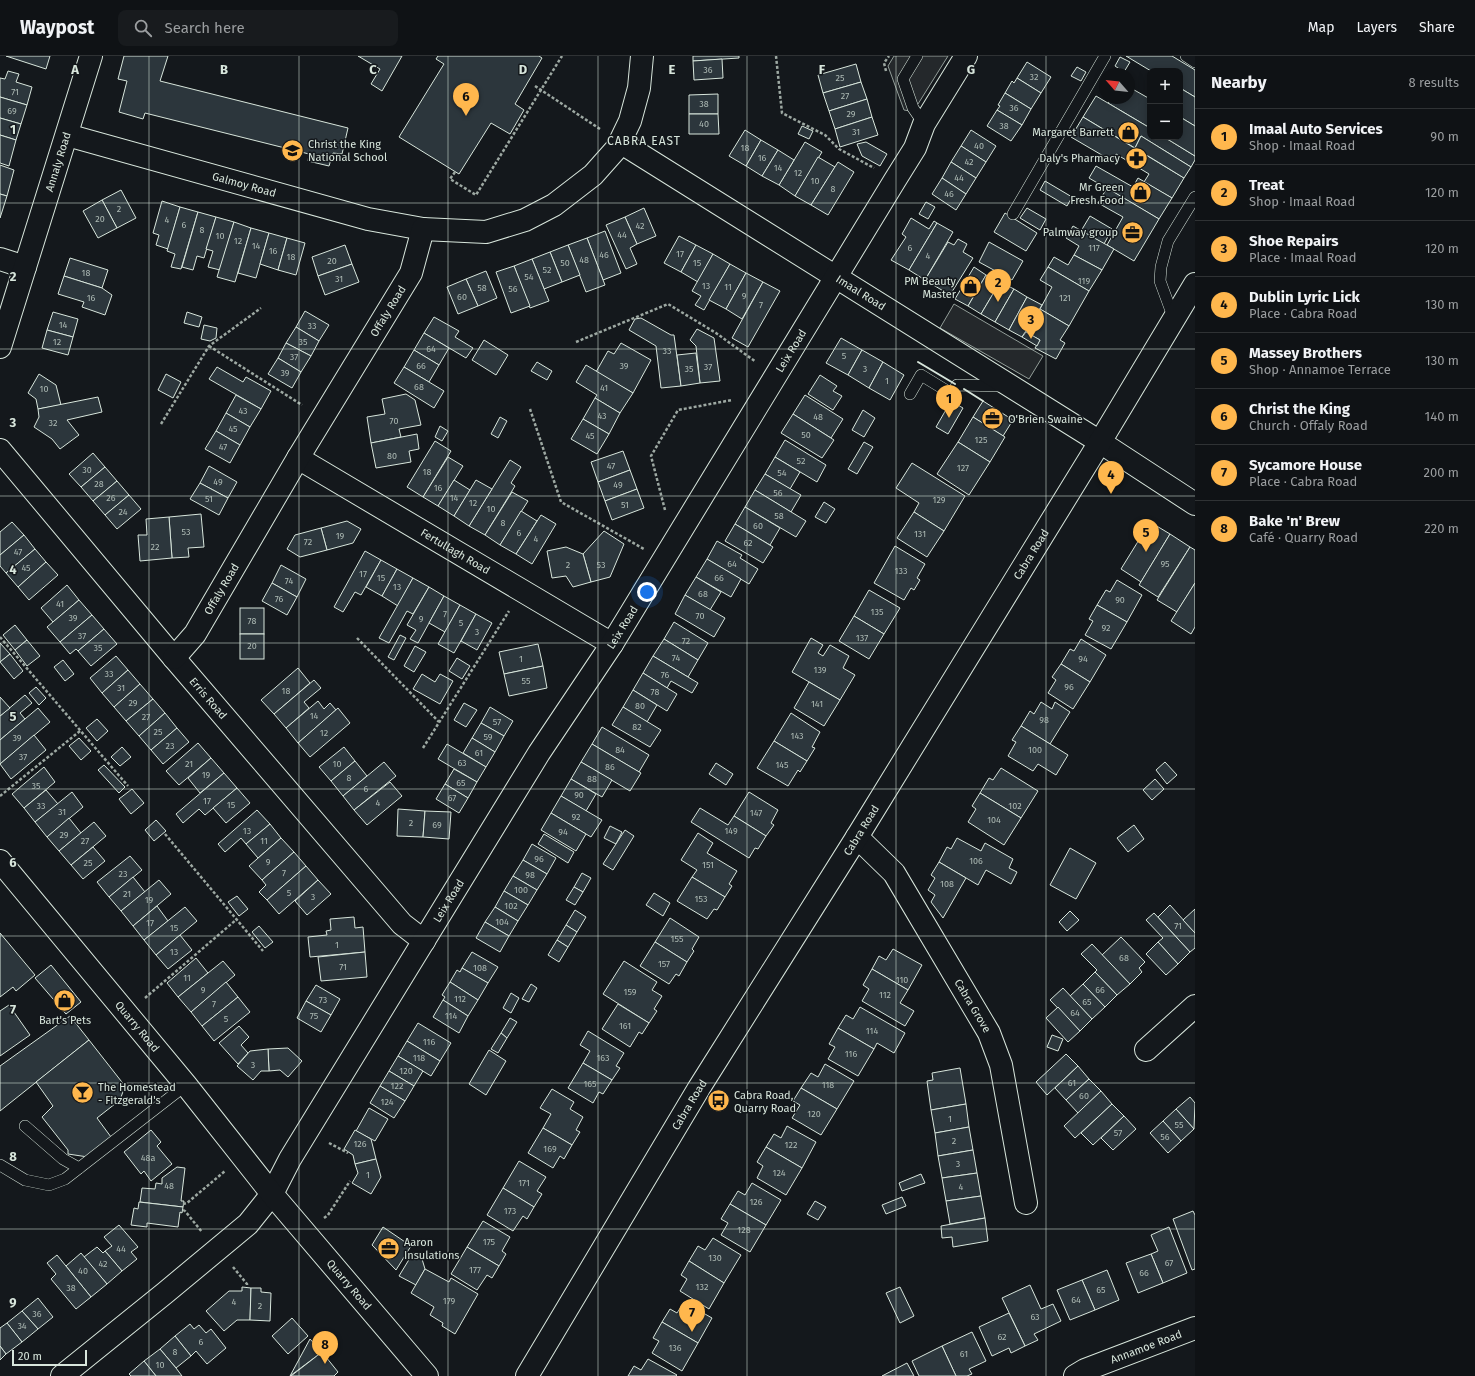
<!DOCTYPE html>
<html lang="en">
<head>
<meta charset="utf-8">
<style>
	body { margin:0; font-family:"Fira Sans",sans-serif; background:#181b1e; color:#f1f3f6 }
	.controls { position:absolute; right:12px; top:12px; display:grid; overflow:hidden; border-radius:8px; box-shadow:0 2px 10px #0003 }
	.controls button { width:36px; height:36px; display:grid; place-items:center; padding:0; border:0; border-bottom:1px solid #2f3234; background:#0f1215; color:#f1f3f6; font:20px sans-serif }
	.compass { position:absolute; left:1099px; top:12px; width:36px; height:36px; border-radius:50%; background:#0f1215; box-shadow:0 2px 10px #0003; rotate:298deg }
	.scale { position:absolute; left:12px; bottom:10px; width:75px; box-sizing:border-box; padding-left:4px; border:2px solid #d8e6dc; border-top:0; font-size:11px; line-height:14px; white-space:nowrap; color:#d8e6dc; -webkit-text-stroke:3px #14181c; paint-order:stroke }
	.you { position:absolute; left:647px; top:536px; width:14px; height:14px; margin:-10px; border:3px solid #fff; border-radius:50%; background:#1a73e8; box-shadow:0 0 0 6px #1a73e833 }
	.badge { display:grid; place-items:center; width:26px; height:26px; border-radius:50%; background:#ffb74d; color:#111; font-size:13px; font-weight:700 }
	.pin { position:absolute; translate:-50% -33px; filter:drop-shadow(0 1px 2px #0008) }
	.pin::after { content:''; position:absolute; top:21px; width:14px; height:12px; background:inherit; clip-path:polygon(0 0,100% 0,50% 100%) }
	.list { margin:0; padding:0; list-style:none }
	h2 { display:flex; justify-content:space-between; align-items:center; height:52px; margin:0; padding:0 16px; font-size:17px }
	h2 small { font-size:13px; font-weight:400; color:#9b9ea0 }
	.list li { display:grid; grid-template-columns:26px 1fr auto; gap:12px; align-items:center; box-sizing:border-box; height:56px; padding:0 16px; border-top:1px solid #2f3234 }
	.list b { display:block; font-size:15px; white-space:nowrap }
	.list p { margin:0; font-size:13px; white-space:nowrap; color:#9b9ea0 }
	.list em { font-size:13px; font-style:normal; color:#9b9ea0 }
	.icon { flex:none; width:22px; height:22px; fill:none; stroke:currentColor; stroke-width:2; stroke-linecap:round; stroke-linejoin:round }
	.map { position:relative; flex:none; width:1195px; height:1320px; overflow:hidden }
	header { display:flex; align-items:center; gap:24px; box-sizing:border-box; height:56px; padding:0 20px; background:#0f1215; border-bottom:1px solid #2f3234 }
	header strong { font-size:19px }
	nav { display:flex; gap:22px; margin-inline-start:auto; font-size:14px }
	.search { width:280px; height:36px; background:#181b1e; display:flex; align-items:center; gap:10px; box-sizing:border-box; padding:0 14px; border-radius:8px; color:#9b9ea0; font-size:15px }
	main { display:flex }
	aside { flex:1; background:#0f1215 }
	.map>svg:first-child { display:block }
	.parking { fill:#24282b; stroke:#939e99 }
	.building { fill:#2c363c; stroke:#d8e6dc }
	.lines { fill:none; stroke-linecap:round; stroke-linejoin:round }
	.service-casing { stroke:#d8e6dc; stroke-width:12 }
	.minor-casing { stroke:#d8e6dc; stroke-width:24 }
	.tertiary-casing { stroke:#d8e6dc; stroke-width:24 }
	.secondary-casing { stroke:#d8e6dc; stroke-width:24 }
	.path { stroke:#9da8a2; stroke-width:2.5; stroke-dasharray:3 2; stroke-linecap:butt }
	.service { stroke:#14181c; stroke-width:11 }
	.minor { stroke:#14181c; stroke-width:22 }
	.tertiary { stroke:#14181c; stroke-width:22 }
	.secondary { stroke:#14181c; stroke-width:22 }
	.wall { stroke:#d8e6dc; stroke-width:2 }
	.grid { fill:none; stroke:#d8e6dc; stroke-width:1; stroke-opacity:0.55 }
	.labels { text-anchor:middle; dominant-baseline:central; stroke-width:3; stroke-linejoin:round; paint-order:stroke }
	.number-label { font-size:9px; fill:#adbab4 }
	.poi-label { font-size:11px; fill:#d8e6dc; stroke:#14181c; text-anchor:end }
	.street-label { font-size:11px; fill:#d8e6dc; stroke:#14181c }
	.neighbourhood-label { font-size:12px; letter-spacing:1px; fill:#d8e6dc; stroke:#14181c }
	.grid-label { font-size:13px; text-anchor:middle; font-weight:bold; fill:#d8e6dc; stroke:#14181c; stroke-width:3; stroke-linejoin:round; paint-order:stroke }
</style>
</head>
<body>
<header>
<strong>Waypost</strong>
<div class="search"><svg class="icon" aria-label="search" viewBox="0 0 24 24"><circle cx="10" cy="10" r="6"/><path d="M15 15l6 6"/></svg>Search here</div>
<nav><a>Map</a><a>Layers</a><a>Share</a></nav>
</header>
<main>
<div class="map">
<svg width="1195" height="1320" viewBox="0 0 1195 1320">
	<rect width="100%" height="100%" fill="#14181c"/>
	<g class="parking">
		<polygon points="894,0 948,0 918,48 910,55 904,54 888,10"/>
		<polygon points="954,248 1043,300 1029,323 940,272"/>
	</g>
	<g class="building">
		<polygon points="6,0 50,0 46,13"/>
		<polygon points="124,0 168,0 160,25 348,72 342,98 333,97 329,110 308,105 309,98 145,57 143,63 119,56 127,25 118,23"/>
		<polygon points="358,0 402,0 382,35 371,28 380,13"/>
		<polygon points="438,0 539,0 542,2 515,48 524,54 510,78 491,67 459,118 399,81 444,8 436,3"/>
		<polygon points="693,0 739,0 739,2 693,5"/>
		<polygon points="1126,0 1172,0 1195,14 1195,41 1180,32 1180,15 1151,15"/>
		<polygon points="1120,1 1130,6 1124,16 1115,10"/>
		<polygon points="722,3 723,22 694,24 693,5"/>
		<polygon points="1027,6 1051,21 1041,37 1017,22"/>
		<polygon points="856,8 861,26 823,37 818,19"/>
		<polygon points="1077,11 1086,16 1081,25 1071,20"/>
		<polygon points="8,15 19,18 16,26 32,31 27,49 0,41 0,22 5,23"/>
		<polygon points="1017,22 1041,37 1031,53 1005,37 1012,25 1014,27"/>
		<polygon points="861,26 867,43 829,55 823,37"/>
		<polygon points="1129,31 1150,43 1150,72 1108,47 1111,42 1129,42"/>
		<polygon points="1180,32 1195,41 1195,70 1180,61"/>
		<polygon points="1005,37 1031,53 1022,69 997,54 1000,50 998,49"/>
		<polygon points="718,38 718,58 689,58 689,39"/>
		<polygon points="1096,40 1150,72 1150,81 1164,81 1195,100 1195,104 1191,111 1141,80 1135,92 1083,61"/>
		<polygon points="0,41 27,49 21,68 0,62"/>
		<polygon points="867,43 872,61 835,73 829,55"/>
		<polygon points="997,54 1022,69 1011,85 987,70"/>
		<polygon points="689,58 718,58 719,78 689,78"/>
		<polygon points="872,61 878,79 840,91 835,73"/>
		<polygon points="1083,61 1184,122 1172,142 1144,126 1149,118 1116,98 1112,105 1071,81"/>
		<polygon points="1180,61 1195,70 1195,100 1164,81 1180,81"/>
		<polygon points="0,62 21,68 16,84 0,79"/>
		<polygon points="802,70 813,75 809,83 798,78"/>
		<polygon points="745,74 761,84 746,110 729,100"/>
		<polygon points="971,74 996,90 986,106 961,90"/>
		<polygon points="0,79 16,84 9,110 0,107"/>
		<polygon points="1141,80 1191,111 1184,122 1135,92"/>
		<polygon points="761,84 778,94 762,120 746,110"/>
		<polygon points="805,86 822,96 795,140 779,129"/>
		<polygon points="866,86 887,98 880,110 862,100 857,88"/>
		<polygon points="961,90 986,106 976,122 951,106"/>
		<polygon points="778,94 794,104 779,129 762,120"/>
		<polygon points="818,101 835,111 811,149 795,140"/>
		<polygon points="838,106 854,116 828,159 811,149"/>
		<polygon points="951,106 976,122 966,138 942,122"/>
		<polygon points="0,109 14,114 7,140 0,138"/>
		<polygon points="1096,110 1133,131 1138,122 1172,142 1159,163 1089,122"/>
		<polygon points="942,122 966,138 956,154 932,138"/>
		<polygon points="1045,125 1072,141 1067,150 1040,134"/>
		<polygon points="1107,132 1159,163 1134,205 1107,189 1123,161 1098,147"/>
		<polygon points="121,134 136,162 117,172 102,144"/>
		<polygon points="0,138 7,140 0,162"/>
		<polygon points="102,144 117,172 98,182 83,155"/>
		<polygon points="162,145 180,151 168,193 156,189 159,179 153,177"/>
		<polygon points="926,146 935,151 928,163 919,158"/>
		<polygon points="180,151 198,156 181,213 171,211 175,198 167,195"/>
		<polygon points="644,152 656,180 637,188 625,161"/>
		<polygon points="1027,152 1046,163 1040,174 1020,162"/>
		<polygon points="198,156 216,161 204,202 197,200 193,214 182,211"/>
		<polygon points="1005,157 1037,177 1026,195 994,176"/>
		<polygon points="1090,160 1112,173 1104,188 1081,175"/>
		<polygon points="216,161 234,166 220,214 208,211 213,195 206,193"/>
		<polygon points="625,161 637,188 630,192 637,208 626,213 606,169"/>
		<polygon points="911,162 929,173 934,165 937,167 909,214 891,204 906,181 902,178"/>
		<polygon points="234,166 251,172 235,226 217,221"/>
		<polygon points="937,167 953,176 925,224 909,214"/>
		<polygon points="1073,170 1114,193 1102,214 1074,199 1079,190 1066,182"/>
		<polygon points="251,172 269,177 256,222 238,217"/>
		<polygon points="605,175 621,217 603,224 587,182"/>
		<polygon points="269,177 287,182 278,214 260,208"/>
		<polygon points="679,180 696,189 681,216 664,207"/>
		<polygon points="287,182 305,187 296,219 278,214"/>
		<polygon points="587,182 605,229 586,236 568,189"/>
		<polygon points="958,183 967,188 963,196 973,202 950,239 925,224 948,186 954,189"/>
		<polygon points="989,186 1023,205 1012,224 979,206"/>
		<polygon points="345,189 352,208 318,220 312,201"/>
		<polygon points="568,189 580,219 562,226 550,196"/>
		<polygon points="696,189 713,198 698,226 681,216"/>
		<polygon points="550,196 562,226 544,233 532,203"/>
		<polygon points="713,198 730,208 704,254 695,249 701,240 692,235"/>
		<polygon points="1074,199 1102,214 1089,235 1048,211 1054,201 1068,209"/>
		<polygon points="70,202 108,214 102,232 64,220"/>
		<polygon points="532,203 549,245 530,252 514,210"/>
		<polygon points="352,208 359,226 325,239 318,220"/>
		<polygon points="730,208 746,217 726,253 709,244"/>
		<polygon points="514,210 530,250 511,257 496,216"/>
		<polygon points="974,211 986,219 968,250 955,243"/>
		<polygon points="1048,211 1089,235 1069,270 1040,253 1052,231 1040,224"/>
		<polygon points="486,215 497,242 478,250 466,223"/>
		<polygon points="746,217 763,226 742,263 726,253"/>
		<polygon points="986,219 1000,226 981,258 968,250"/>
		<polygon points="64,220 102,232 112,239 105,259 82,251 84,246 58,238"/>
		<polygon points="466,223 478,250 458,258 447,231"/>
		<polygon points="763,226 780,235 748,291 732,282"/>
		<polygon points="1000,226 1014,233 995,266 981,258"/>
		<polygon points="1014,233 1027,241 1009,274 995,266"/>
		<polygon points="1027,241 1042,249 1022,281 1009,274"/>
		<polygon points="1040,253 1069,270 1060,284 1065,287 1056,303 1035,292 1040,284 1026,276"/>
		<polygon points="305,255 329,269 319,285 296,271"/>
		<polygon points="53,256 78,263 73,281 47,274"/>
		<polygon points="187,256 202,261 199,271 184,267"/>
		<polygon points="434,261 459,275 455,281 473,292 466,302 424,277"/>
		<polygon points="641,262 671,279 674,279 681,330 661,332 656,290 629,274 635,263"/>
		<polygon points="204,269 217,272 216,282 210,285 201,283"/>
		<polygon points="296,271 319,285 311,300 286,287"/>
		<polygon points="697,273 714,282 720,325 700,327 696,290 690,284"/>
		<polygon points="47,274 73,281 68,299 42,292"/>
		<polygon points="1026,276 1040,284 1037,290 1022,281"/>
		<polygon points="424,277 449,292 439,309 414,294"/>
		<polygon points="841,282 862,294 848,319 826,307"/>
		<polygon points="484,284 508,299 496,319 472,304"/>
		<polygon points="286,287 311,300 301,316 278,302"/>
		<polygon points="621,287 651,304 633,337 596,316 608,295 614,298"/>
		<polygon points="414,294 439,309 429,326 404,311"/>
		<polygon points="862,294 883,306 869,332 848,319"/>
		<polygon points="696,297 700,327 681,330 677,299"/>
		<polygon points="278,302 301,316 292,332 268,318"/>
		<polygon points="537,306 552,315 547,324 531,315"/>
		<polygon points="883,306 904,319 890,344 869,332"/>
		<polygon points="586,309 633,337 620,357 595,342 597,339 576,326"/>
		<polygon points="217,311 243,326 246,321 271,335 261,353 209,323"/>
		<polygon points="404,311 444,335 434,352 394,327"/>
		<polygon points="39,318 56,329 61,349 38,353 36,343 28,337"/>
		<polygon points="166,318 181,326 173,342 158,334"/>
		<polygon points="820,319 837,330 833,335 842,340 833,354 808,338"/>
		<polygon points="406,338 415,344 421,369 399,373 401,381 371,387 367,361 385,358 382,343"/>
		<polygon points="236,339 261,353 250,371 226,357"/>
		<polygon points="805,339 843,363 831,382 793,358"/>
		<polygon points="98,341 102,356 67,364 79,379 60,393 52,383 34,371 39,361 38,353"/>
		<polygon points="595,342 620,357 609,378 583,363"/>
		<polygon points="951,345 963,352 948,378 936,371"/>
		<polygon points="983,345 1013,364 1003,380 973,361"/>
		<polygon points="863,354 875,362 864,381 852,374"/>
		<polygon points="226,357 250,371 240,389 216,375"/>
		<polygon points="793,358 834,384 822,402 781,377"/>
		<polygon points="500,361 507,365 498,382 491,378"/>
		<polygon points="973,361 1005,381 990,406 958,386"/>
		<polygon points="583,363 609,378 597,398 571,383"/>
		<polygon points="440,370 448,375 442,385 435,381"/>
		<polygon points="216,375 240,389 230,407 205,393"/>
		<polygon points="417,378 419,393 409,395 411,406 376,412 371,387"/>
		<polygon points="785,384 826,409 817,426 775,401"/>
		<polygon points="435,385 451,395 423,441 407,431"/>
		<polygon points="864,386 873,391 857,418 848,413"/>
		<polygon points="958,386 990,406 969,439 937,418"/>
		<polygon points="623,395 630,414 598,426 591,406"/>
		<polygon points="93,397 105,411 81,431 69,418"/>
		<polygon points="448,401 463,410 438,450 423,441"/>
		<polygon points="775,401 800,416 790,433 765,418"/>
		<polygon points="510,404 521,411 511,427 515,430 485,479 469,470"/>
		<polygon points="912,407 965,440 944,475 914,456 919,447 896,432"/>
		<polygon points="209,410 237,426 228,442 200,427"/>
		<polygon points="105,411 117,425 93,445 81,431"/>
		<polygon points="630,414 637,433 605,445 598,426"/>
		<polygon points="765,418 801,439 791,456 755,434"/>
		<polygon points="454,424 470,434 454,460 438,450"/>
		<polygon points="476,424 492,433 469,470 454,460"/>
		<polygon points="117,425 129,439 105,459 93,445"/>
		<polygon points="200,427 228,442 219,459 190,443"/>
		<polygon points="637,433 644,452 612,464 605,445"/>
		<polygon points="755,434 806,465 796,481 745,451"/>
		<polygon points="512,436 528,445 500,489 485,479"/>
		<polygon points="129,439 141,453 117,473 105,459"/>
		<polygon points="824,446 835,453 826,467 815,461"/>
		<polygon points="745,451 780,472 770,489 735,468"/>
		<polygon points="521,455 537,465 516,498 500,489"/>
		<polygon points="914,456 944,475 927,501 897,482"/>
		<polygon points="201,458 204,491 188,492 189,501 172,502 169,461"/>
		<polygon points="541,459 556,468 532,508 516,498"/>
		<polygon points="169,461 172,502 140,505 138,479 147,479 146,463"/>
		<polygon points="347,465 361,473 353,487 327,494 321,472"/>
		<polygon points="12,466 24,479 0,499 0,476"/>
		<polygon points="1150,466 1170,478 1141,526 1121,513"/>
		<polygon points="735,468 773,491 763,507 725,485"/>
		<polygon points="321,472 327,494 300,501 287,493 295,479"/>
		<polygon points="604,475 624,488 610,521 591,526 583,498"/>
		<polygon points="1170,478 1190,491 1158,541 1139,529"/>
		<polygon points="24,479 35,493 6,517 0,510 0,499"/>
		<polygon points="717,485 742,499 740,502 758,513 749,528 707,503"/>
		<polygon points="895,490 925,508 917,522 920,524 914,534 911,532 904,544 874,527"/>
		<polygon points="566,491 583,498 591,526 573,531 566,520 552,522 547,495"/>
		<polygon points="1190,491 1195,494 1195,527 1177,556 1157,544"/>
		<polygon points="35,493 46,506 18,531 6,517"/>
		<polygon points="365,495 381,504 361,539 355,536 343,556 334,551"/>
		<polygon points="707,503 741,523 731,541 696,521"/>
		<polygon points="381,504 397,513 382,540 366,531"/>
		<polygon points="46,506 58,519 29,544 18,531"/>
		<polygon points="281,509 306,523 297,541 272,527"/>
		<polygon points="397,513 413,522 398,550 382,540"/>
		<polygon points="696,521 721,536 710,554 685,539"/>
		<polygon points="413,522 429,531 413,558 407,555 389,587 379,582"/>
		<polygon points="1117,524 1142,539 1127,566 1097,549 1106,534 1110,536"/>
		<polygon points="272,527 297,541 287,559 262,545"/>
		<polygon points="1195,527 1195,571 1191,578 1171,565"/>
		<polygon points="67,529 79,544 53,566 41,552"/>
		<polygon points="429,531 444,540 418,587 410,583 416,574 407,569"/>
		<polygon points="869,534 900,552 884,578 854,560"/>
		<polygon points="685,539 725,562 714,581 675,558"/>
		<polygon points="444,540 460,549 445,576 429,567"/>
		<polygon points="79,544 92,559 60,586 47,571"/>
		<polygon points="460,549 476,558 454,597 438,588"/>
		<polygon points="1097,549 1127,566 1111,593 1085,579 1093,565 1089,563"/>
		<rect x="240" y="552" width="24" height="26"/>
		<polygon points="476,558 492,567 477,594 461,585"/>
		<polygon points="92,559 104,573 78,595 76,593 70,598 60,586"/>
		<polygon points="854,560 884,578 869,603 839,585"/>
		<polygon points="674,566 708,587 698,604 664,583"/>
		<polygon points="15,569 27,584 15,594 3,579"/>
		<polygon points="104,573 117,588 91,610 78,595"/>
		<rect x="240" y="578" width="24" height="25"/>
		<polygon points="400,579 406,582 394,604 388,601"/>
		<polygon points="811,582 823,589 818,597 823,600 830,589 849,600 843,612 855,619 840,644 792,616"/>
		<polygon points="664,583 698,604 688,621 653,600"/>
		<polygon points="1081,583 1106,599 1090,626 1061,608 1070,593 1074,595"/>
		<polygon points="27,584 40,600 27,610 15,594"/>
		<polygon points="0,587 10,598 0,606"/>
		<polygon points="538,588 543,610 504,618 499,596"/>
		<polygon points="415,590 426,596 414,616 404,610"/>
		<polygon points="10,598 23,615 14,623 0,606"/>
		<polygon points="116,600 128,614 102,637 90,622"/>
		<polygon points="653,600 698,627 692,637 671,625 667,632 643,617"/>
		<polygon points="457,602 470,610 462,623 449,615"/>
		<polygon points="63,604 74,618 65,625 54,611"/>
		<polygon points="1061,608 1090,626 1073,653 1048,637 1056,624 1052,621"/>
		<polygon points="543,610 547,632 509,640 504,618"/>
		<polygon points="298,612 310,627 274,658 261,644"/>
		<polygon points="128,614 140,628 114,651 102,637"/>
		<polygon points="643,617 677,638 667,655 633,634"/>
		<polygon points="422,618 435,626 440,618 453,625 440,648 413,633"/>
		<polygon points="314,624 321,632 304,646 309,652 286,672 274,658"/>
		<polygon points="809,626 840,644 824,670 794,652"/>
		<polygon points="140,628 153,643 126,665 114,651"/>
		<polygon points="36,631 46,642 39,649 29,637"/>
		<polygon points="633,634 657,649 647,666 623,651"/>
		<polygon points="25,639 32,647 20,657 25,663 0,684 0,660"/>
		<polygon points="0,641 10,652 0,660"/>
		<polygon points="153,643 165,657 139,680 126,665"/>
		<polygon points="318,645 324,653 330,647 336,654 298,687 286,672"/>
		<polygon points="1041,646 1052,653 1055,646 1070,656 1050,688 1021,670 1030,655 1034,658"/>
		<polygon points="464,647 477,654 466,671 454,664"/>
		<polygon points="490,651 513,665 504,680 481,667"/>
		<polygon points="623,651 661,674 650,691 612,669"/>
		<polygon points="38,652 50,666 0,708 0,684"/>
		<polygon points="338,652 350,667 310,701 298,687"/>
		<polygon points="165,657 177,672 151,694 139,680"/>
		<polygon points="791,657 820,676 812,691 815,692 807,705 774,685"/>
		<polygon points="97,663 108,675 97,685 86,672"/>
		<polygon points="481,667 504,680 495,696 472,682"/>
		<polygon points="1021,670 1068,699 1056,719 1038,708 1033,715 1008,700 1016,686 1012,684"/>
		<polygon points="602,671 649,699 639,716 592,688"/>
		<polygon points="177,672 189,686 163,708 151,694"/>
		<polygon points="34,679 46,694 11,723 0,708"/>
		<polygon points="79,682 91,695 81,704 69,690"/>
		<polygon points="472,682 495,696 486,711 463,697"/>
		<polygon points="774,685 807,705 800,716 798,714 788,730 757,712"/>
		<polygon points="198,687 211,702 179,729 166,715"/>
		<polygon points="447,688 486,711 477,726 438,703"/>
		<polygon points="592,688 641,717 630,735 581,706"/>
		<polygon points="122,691 131,701 120,710 111,701"/>
		<polygon points="344,691 355,705 331,725 319,711"/>
		<polygon points="211,702 224,717 200,737 188,722"/>
		<polygon points="355,705 367,720 343,740 331,725"/>
		<polygon points="384,706 396,720 354,754 343,740"/>
		<polygon points="581,706 612,724 602,741 571,723"/>
		<polygon points="1165,706 1177,719 1167,728 1156,714"/>
		<polygon points="716,707 733,718 726,729 709,718"/>
		<polygon points="104,709 125,731 119,737 98,714"/>
		<polygon points="44,711 55,726 24,752 12,738"/>
		<polygon points="1001,712 1038,735 1021,762 980,737 989,722 993,724"/>
		<polygon points="454,713 477,726 468,742 445,728"/>
		<polygon points="224,717 237,732 205,759 199,753 183,767 176,758"/>
		<polygon points="571,723 596,738 586,755 561,740"/>
		<polygon points="1155,723 1164,733 1152,744 1143,734"/>
		<polygon points="390,726 402,740 367,769 354,754"/>
		<polygon points="445,728 468,742 459,757 436,743"/>
		<polygon points="237,732 250,747 226,767 213,752"/>
		<polygon points="132,733 144,747 131,758 119,743"/>
		<polygon points="46,734 58,748 35,766 24,752"/>
		<polygon points="72,736 83,751 47,781 35,766"/>
		<polygon points="749,736 778,754 771,767 774,769 766,780 734,760"/>
		<polygon points="980,737 1021,762 1004,789 968,766 976,753 972,750"/>
		<polygon points="561,740 602,764 591,781 551,757"/>
		<polygon points="700,752 728,769 734,760 766,780 758,793 755,792 749,802 691,766"/>
		<polygon points="398,753 425,755 423,781 397,780"/>
		<polygon points="257,754 270,768 246,788 241,782 225,796 218,788"/>
		<polygon points="425,755 451,756 449,783 423,781"/>
		<polygon points="551,757 586,778 576,795 541,774"/>
		<polygon points="69,762 81,777 59,795 47,781"/>
		<polygon points="156,764 166,775 154,785 145,774"/>
		<polygon points="94,766 106,780 71,809 59,795"/>
		<polygon points="270,768 281,782 258,802 246,788"/>
		<polygon points="1134,769 1144,783 1128,796 1117,782"/>
		<polygon points="610,770 622,776 616,788 604,782"/>
		<polygon points="625,774 634,780 613,814 603,808"/>
		<polygon points="698,777 713,787 707,797 737,815 729,828 732,830 725,841 692,821 697,814 681,804"/>
		<polygon points="544,778 574,796 568,807 538,788"/>
		<polygon points="281,782 294,796 262,824 249,810"/>
		<polygon points="957,782 981,795 985,787 1013,803 1009,812 1017,816 1011,828 986,814 978,829 939,806 947,791 951,793"/>
		<polygon points="532,788 556,802 547,818 523,804"/>
		<polygon points="93,791 105,805 83,823 71,809"/>
		<polygon points="1070,792 1096,807 1076,843 1050,829"/>
		<polygon points="294,796 306,810 267,844 259,836 266,829 262,824"/>
		<polygon points="130,800 142,814 109,841 97,826"/>
		<polygon points="523,804 547,818 537,834 513,820"/>
		<polygon points="939,806 966,822 943,862 931,846 935,839 928,834 935,822 931,819"/>
		<polygon points="306,810 318,824 279,858 267,844"/>
		<polygon points="582,817 591,822 583,836 574,831"/>
		<polygon points="513,820 537,834 528,849 504,835"/>
		<polygon points="133,821 145,836 121,855 109,841"/>
		<polygon points="692,821 725,841 717,854 714,853 707,863 677,845"/>
		<polygon points="159,824 171,838 133,870 121,855"/>
		<polygon points="318,824 331,838 307,859 295,845"/>
		<polygon points="574,831 583,836 575,849 566,844"/>
		<polygon points="504,835 528,849 518,865 495,851"/>
		<polygon points="654,837 670,847 663,860 646,849"/>
		<polygon points="237,840 248,853 239,860 228,846"/>
		<polygon points="1170,849 1195,877 1195,892 1190,896 1158,861"/>
		<polygon points="157,850 168,865 144,884 133,870"/>
		<polygon points="185,851 197,865 156,899 144,884"/>
		<polygon points="495,851 518,865 509,880 485,866"/>
		<polygon points="1195,853 1195,877 1183,864"/>
		<polygon points="575,854 586,861 577,876 566,869"/>
		<polygon points="1070,855 1079,864 1067,875 1059,866"/>
		<polygon points="1154,857 1190,896 1178,908 1158,886 1163,882 1146,864"/>
		<polygon points="354,861 355,872 363,871 365,896 310,901 308,881 327,879 326,875 331,874 330,863"/>
		<polygon points="670,862 699,881 692,893 694,895 687,906 655,886"/>
		<polygon points="485,866 509,880 500,896 476,882"/>
		<polygon points="566,869 577,876 568,891 557,884"/>
		<polygon points="259,870 273,886 265,892 252,876"/>
		<polygon points="0,877 35,919 16,935 13,931 0,941"/>
		<polygon points="180,879 192,894 168,913 156,899"/>
		<polygon points="1121,881 1145,906 1139,912 1142,916 1130,928 1102,899"/>
		<polygon points="557,884 568,891 559,906 548,899"/>
		<polygon points="655,886 687,906 679,920 676,918 669,928 640,910"/>
		<polygon points="1158,886 1178,908 1166,919 1146,898"/>
		<polygon points="1092,888 1130,928 1117,939 1095,916 1097,914 1081,898"/>
		<polygon points="893,893 922,909 908,934 872,913 879,900 886,904"/>
		<polygon points="365,896 367,921 321,925 318,901"/>
		<polygon points="472,896 498,911 488,927 462,912"/>
		<polygon points="196,902 208,917 178,941 167,927"/>
		<polygon points="223,905 235,919 191,956 178,941"/>
		<polygon points="624,905 657,926 652,934 662,940 654,953 657,955 649,967 603,938"/>
		<polygon points="51,909 81,946 66,958 35,922"/>
		<polygon points="462,912 488,927 478,944 450,926 457,914 460,916"/>
		<polygon points="872,913 908,934 900,947 914,955 905,970 862,945 869,933 863,929"/>
		<polygon points="1095,916 1117,939 1105,951 1083,928"/>
		<polygon points="226,926 238,941 202,970 191,956"/>
		<polygon points="450,926 478,944 468,960 443,944 445,941 442,939"/>
		<polygon points="531,928 537,932 529,946 522,943"/>
		<polygon points="1083,928 1105,951 1092,963 1070,940"/>
		<polygon points="316,929 340,943 331,959 306,945"/>
		<polygon points="1063,932 1092,963 1080,975 1050,944"/>
		<polygon points="511,937 519,942 511,957 503,952"/>
		<polygon points="238,941 250,956 214,985 202,970"/>
		<polygon points="443,944 468,960 459,977 433,961"/>
		<polygon points="306,945 331,959 321,976 297,962"/>
		<polygon points="618,948 649,967 642,978 639,976 630,991 602,973"/>
		<polygon points="9,949 30,979 0,1000 0,955"/>
		<polygon points="860,951 905,977 894,997 877,987 874,993 838,972 846,959 853,963"/>
		<polygon points="1058,951 1080,975 1068,986 1046,962"/>
		<polygon points="70,960 89,984 0,1055 0,1010"/>
		<polygon points="510,962 517,966 507,982 501,977"/>
		<polygon points="418,967 451,987 440,1005 407,985"/>
		<polygon points="239,970 249,981 241,989 248,997 238,1008 219,987"/>
		<polygon points="838,972 874,993 858,1020 828,1003 835,991 829,988"/>
		<polygon points="588,975 624,997 616,1010 620,1012 612,1024 583,1007 590,995 580,989"/>
		<polygon points="501,977 507,982 498,997 491,993"/>
		<polygon points="1052,979 1063,983 1058,995 1047,991"/>
		<polygon points="89,984 125,1030 120,1044 97,1062 111,1081 88,1101 68,1098 68,1094 42,1061 53,1050 36,1026"/>
		<polygon points="407,985 440,1005 431,1020 398,1000"/>
		<polygon points="288,992 302,1005 288,1021 280,1014 269,1015 268,993"/>
		<polygon points="268,993 269,1015 261,1015 253,1024 237,1010 250,995"/>
		<polygon points="489,994 506,1005 486,1039 469,1028"/>
		<polygon points="1066,998 1078,1010 1047,1039 1036,1026"/>
		<polygon points="398,1000 423,1015 414,1030 389,1015"/>
		<polygon points="583,1007 612,1024 603,1038 599,1036 593,1047 568,1032"/>
		<polygon points="825,1008 854,1025 837,1053 801,1032 811,1017 818,1021"/>
		<polygon points="1078,1010 1089,1023 1066,1044 1055,1032"/>
		<polygon points="960,1012 966,1048 931,1054 927,1025 933,1024 932,1017"/>
		<polygon points="389,1015 414,1030 405,1045 380,1030"/>
		<polygon points="1089,1023 1101,1035 1078,1057 1066,1044"/>
		<polygon points="380,1030 405,1045 394,1062 370,1047"/>
		<polygon points="801,1032 837,1053 821,1079 792,1062 800,1049 793,1045"/>
		<polygon points="552,1033 574,1046 570,1053 583,1061 576,1074 580,1076 572,1089 543,1072 551,1058 540,1052"/>
		<polygon points="1101,1035 1112,1048 1075,1082 1064,1070"/>
		<polygon points="1190,1041 1195,1047 1194,1073 1176,1053"/>
		<polygon points="966,1048 969,1071 935,1077 931,1054"/>
		<polygon points="1112,1048 1124,1060 1093,1089 1081,1077"/>
		<polygon points="369,1052 388,1063 375,1085 356,1075"/>
		<polygon points="1176,1053 1194,1073 1181,1085 1163,1065"/>
		<polygon points="1124,1060 1136,1073 1113,1094 1101,1082"/>
		<polygon points="1163,1065 1181,1085 1168,1097 1150,1077"/>
		<polygon points="787,1070 816,1086 802,1112 766,1091 774,1078 781,1082"/>
		<polygon points="969,1071 973,1094 938,1100 935,1077"/>
		<polygon points="543,1072 572,1089 564,1103 560,1100 553,1112 528,1097"/>
		<polygon points="151,1074 161,1086 157,1090 172,1108 151,1125 144,1115 141,1118 124,1096"/>
		<polygon points="355,1074 371,1083 376,1103 355,1108 353,1099 344,1093"/>
		<polygon points="766,1091 802,1112 786,1139 757,1122 763,1110 757,1106"/>
		<polygon points="973,1094 977,1117 942,1122 938,1100"/>
		<polygon points="376,1103 381,1121 371,1138 352,1127 358,1117 355,1108"/>
		<polygon points="519,1105 546,1121 537,1135 542,1138 534,1151 503,1132"/>
		<polygon points="177,1111 185,1112 181,1145 184,1145 183,1151 140,1146 142,1132 155,1133 156,1127 162,1128 162,1122"/>
		<polygon points="977,1117 981,1140 946,1145 942,1122"/>
		<polygon points="921,1118 925,1127 902,1135 899,1127"/>
		<polygon points="752,1127 781,1144 766,1169 730,1148 738,1135 745,1139"/>
		<polygon points="503,1132 534,1151 527,1163 523,1160 513,1175 487,1159"/>
		<polygon points="981,1140 985,1162 950,1168 946,1145"/>
		<polygon points="902,1141 906,1150 886,1158 882,1149"/>
		<polygon points="815,1145 826,1151 818,1164 807,1158"/>
		<polygon points="139,1146 183,1151 182,1157 180,1156 178,1171 147,1167 147,1171 131,1169 134,1152 138,1153"/>
		<polygon points="730,1148 766,1169 750,1196 721,1179 728,1167 721,1163"/>
		<polygon points="1193,1155 1195,1159 1195,1213 1192,1214 1173,1163"/>
		<polygon points="985,1162 988,1185 953,1191 952,1181 942,1182 941,1170"/>
		<polygon points="483,1165 510,1181 502,1195 506,1198 499,1210 467,1191"/>
		<polygon points="119,1169 138,1191 131,1196 137,1203 122,1215 105,1195 112,1190 104,1181"/>
		<polygon points="383,1171 411,1190 396,1214 372,1189"/>
		<polygon points="1169,1171 1187,1217 1163,1227 1151,1198 1158,1195 1151,1179"/>
		<polygon points="713,1182 741,1199 724,1227 689,1205 698,1190 705,1194"/>
		<polygon points="97,1191 103,1197 105,1195 122,1215 107,1228 84,1201"/>
		<polygon points="467,1191 499,1210 492,1222 487,1219 477,1234 451,1218"/>
		<polygon points="81,1197 107,1228 91,1241 66,1210"/>
		<polygon points="413,1197 422,1203 425,1213 416,1229 399,1220"/>
		<polygon points="1151,1198 1163,1227 1138,1237 1126,1207"/>
		<polygon points="57,1199 91,1241 76,1253 51,1223 56,1218 47,1207"/>
		<polygon points="689,1205 724,1227 709,1253 680,1235 687,1223 681,1219"/>
		<polygon points="425,1213 449,1226 451,1222 478,1238 455,1278 442,1270 443,1267 430,1259 434,1251 411,1237"/>
		<polygon points="1107,1214 1119,1244 1095,1254 1082,1224"/>
		<polygon points="1082,1224 1095,1254 1070,1264 1057,1234"/>
		<polygon points="1030,1229 1041,1253 1053,1248 1061,1265 1034,1278 1038,1284 1025,1290 1002,1242"/>
		<polygon points="242,1231 251,1232 250,1264 237,1264 224,1275 206,1255 229,1235 242,1235"/>
		<polygon points="900,1231 914,1260 900,1267 886,1237"/>
		<polygon points="251,1232 261,1232 261,1236 271,1237 270,1265 250,1264"/>
		<polygon points="38,1242 53,1261 38,1273 22,1255"/>
		<polygon points="684,1246 712,1262 698,1287 662,1266 670,1253 677,1257"/>
		<polygon points="22,1255 38,1273 22,1286 7,1267"/>
		<polygon points="1009,1257 1025,1290 1011,1297 1009,1292 992,1300 979,1271"/>
		<polygon points="292,1262 308,1280 288,1298 272,1280"/>
		<polygon points="662,1266 698,1287 682,1315 652,1297 659,1285 653,1282"/>
		<polygon points="7,1267 22,1286 6,1298 0,1290 0,1272"/>
		<polygon points="190,1268 194,1273 199,1269 206,1277 211,1273 226,1292 207,1308 196,1295 191,1300 175,1280"/>
		<polygon points="972,1276 986,1305 969,1313 972,1318 967,1320 956,1320 942,1290"/>
		<polygon points="175,1280 191,1300 176,1312 160,1293"/>
		<polygon points="310,1283 322,1296 290,1320"/>
		<polygon points="0,1290 6,1298 0,1304"/>
		<polygon points="942,1290 956,1320 919,1320 912,1305"/>
		<polygon points="160,1293 176,1312 182,1320 156,1320 144,1305"/>
		<polygon points="322,1296 338,1316 334,1320 291,1320"/>
		<polygon points="648,1303 677,1319 676,1320 628,1320 634,1310 641,1314"/>
		<polygon points="144,1305 156,1320 131,1320 129,1318"/>
		<polygon points="907,1307 914,1320 882,1320"/>
	</g>
	<g class="lines">
		<defs>
			<g id="service">
				<polyline points="917,0 903,23 913,52 924,68"/>
				<polyline points="1186,0 1195,6"/>
				<polyline points="1013,158 1105,0"/>
				<polyline points="1174,263 1160,225 1161,211 1168,185 1195,141"/>
				<polyline points="910,338 921,319 952,338 957,329 1004,330"/>
				<polyline points="25,1070 63,1103 79,1112"/>
				<polyline points="0,1109 25,1124 49,1129 65,1123 186,1029"/>
			</g>
			<g id="minor">
				<path id="s1" d="M67,79L368,163L423,173"/>
				<path id="s2" d="M620,86L1100,386"/>
				<polyline points="0,203 25,211"/>
				<path id="s3" d="M0,291L91,0"/>
				<path id="s4" d="M0,394L174,602L402,868L424,885"/>
				<path id="s5" d="M298,402L612,588"/>
				<path id="s6" d="M174,602L195,578L298,402L411,217L423,173L486,176L525,164L554,149L593,119L617,92L630,65L639,32L642,0"/>
				<path id="s7" d="M857,781L894,817L989,977L1001,1009L1026,1147"/>
				<polyline points="1146,994 1195,950"/>
				<path id="s8" d="M62,1320L165,1237L248,1168L272,1138L290,1103L539,697L612,588L895,124L915,92L924,68L966,0"/>
				<path id="s9" d="M1075,1320L1085,1314L1195,1272"/>
			</g>
			<g id="tertiary">
				<polyline points="1100,386 1195,448"/>
				<path id="s10" d="M0,805L186,1029L272,1138L427,1320"/>
			</g>
			<g id="secondary">
				<path id="s11" d="M527,1320L699,1032L857,781L1100,386L1195,228"/>
			</g>
		</defs>
		<use href="#service" class="service-casing"/>
		<use href="#minor" class="minor-casing"/>
		<use href="#tertiary" class="tertiary-casing"/>
		<use href="#secondary" class="secondary-casing"/>
		<g class="path">
			<polyline points="776,0 782,57 825,79 839,93 874,112"/>
			<polyline points="886,15 884,7 889,0"/>
			<polyline points="535,30 600,73"/>
			<polyline points="455,116 450,123 476,139 562,0"/>
			<polyline points="576,286 668,248 716,277 756,306"/>
			<polyline points="209,290 302,349"/>
			<polyline points="530,353 561,446 644,493"/>
			<polyline points="161,368 209,290 261,252"/>
			<polyline points="665,454 651,400 678,354 732,344"/>
			<polyline points="0,581 128,730"/>
			<polyline points="357,582 439,666"/>
			<polyline points="423,692 509,555"/>
			<polyline points="0,740 80,675"/>
			<polyline points="165,778 263,895"/>
			<polyline points="145,942 237,863"/>
			<polyline points="329,1087 348,1097"/>
			<polyline points="183,1148 187,1147 225,1115"/>
			<polyline points="183,1154 185,1155 202,1176"/>
			<polyline points="324,1162 328,1159 350,1125"/>
			<polyline points="233,1211 247,1228 247,1231"/>
		</g>
		<use href="#service" class="service"/>
		<use href="#minor" class="minor"/>
		<use href="#tertiary" class="tertiary"/>
		<use href="#secondary" class="secondary"/>
		<g class="wall">
			<polyline points="918,306 955,328"/>
			<polyline points="964,333 983,345"/>
		</g>
	</g>
	<path class="grid" d="M149,0V1320M299,0V1320M448,0V1320M598,0V1320M747,0V1320M896,0V1320M1046,0V1320M0,147H1195M0,293H1195M0,440H1195M0,587H1195M0,733H1195M0,880H1195M0,1027H1195M0,1173H1195"/>
	<defs>
		<symbol id="shop-disc" viewBox="-11 -11 22 22"><circle r="9.5" fill="#ffb74d" stroke="#14181c"/><path d="M-5-2.5h2.3a2.7 3.5 0 0 1 5.4 0H5L5.5 6h-11ZM-1.5-2.5h3a1.5 2.3 0 0 0-3 0Z" fill="#111"/></symbol>
		<symbol id="school-disc" viewBox="-11 -11 22 22"><circle r="9.5" fill="#ffb74d" stroke="#14181c"/><path d="M0-5L7-2L0 1L-7-2ZM-4 1L0 2.5L4 1V4Q0 6-4 4Z" fill="#111"/></symbol>
		<symbol id="pharmacy-disc" viewBox="-11 -11 22 22"><circle r="9.5" fill="#ffb74d" stroke="#14181c"/><path d="M-2-6h4v4h4v4h-4v4h-4v-4h-4v-4h4Z" fill="#111"/></symbol>
		<symbol id="office-disc" viewBox="-11 -11 22 22"><circle r="9.5" fill="#ffb74d" stroke="#14181c"/><path d="M-6-3h4V-5.5h4V-3h4V5H-6ZM-1-4.5V-3h2v-1.5ZM-6 0V1H6V0Z" fill="#111"/></symbol>
		<symbol id="bar-disc" viewBox="-11 -11 22 22"><circle r="9.5" fill="#ffb74d" stroke="#14181c"/><path d="M-6-5H6L.8 .8V4.5H3.5V6h-7V4.5H-.8V.8Z" fill="#111"/></symbol>
		<symbol id="bus-disc" viewBox="-11 -11 22 22"><circle r="9.5" fill="#ffb74d" stroke="#14181c"/><path d="M-5-6H5V4H4V6H2V4H-2V6H-4V4H-5ZM-3.5-4V0h7V-4ZM-3.5 1.2v1.5H-2V1.2ZM2 1.2v1.5H3.5V1.2Z" fill="#111"/></symbol>
	</defs>
	<g fill-rule="evenodd">
		<use href="#shop-disc" x="1116" y="64" width="25" height="25"/>
		<use href="#school-disc" x="280" y="82" width="25" height="25"/>
		<use href="#pharmacy-disc" x="1124" y="90" width="25" height="25"/>
		<use href="#shop-disc" x="1128" y="124" width="25" height="25"/>
		<use href="#office-disc" x="1120" y="164" width="25" height="25"/>
		<use href="#shop-disc" x="958" y="218" width="25" height="25"/>
		<use href="#office-disc" x="980" y="350" width="25" height="25"/>
		<use href="#shop-disc" x="52" y="932" width="25" height="25"/>
		<use href="#bar-disc" x="70" y="1024" width="25" height="25"/>
		<use href="#bus-disc" x="706" y="1032" width="25" height="25"/>
		<use href="#office-disc" x="376" y="1180" width="25" height="25"/>
	</g>
	<g class="labels">
		<g class="number-label">
			<text x="708" y="14">36</text>
			<text x="1034" y="21">32</text>
			<text x="840" y="22">25</text>
			<text x="15" y="36">71</text>
			<text x="845" y="40">27</text>
			<text x="704" y="48">38</text>
			<text x="1014" y="52">36</text>
			<text x="12" y="55">69</text>
			<text x="851" y="58">29</text>
			<text x="704" y="68">40</text>
			<text x="1004" y="70">38</text>
			<text x="856" y="76">31</text>
			<text x="979" y="90">40</text>
			<text x="745" y="92">18</text>
			<text x="762" y="102">16</text>
			<text x="969" y="106">42</text>
			<text x="778" y="112">14</text>
			<text x="798" y="117">12</text>
			<text x="959" y="122">44</text>
			<text x="815" y="125">10</text>
			<text x="833" y="133">8</text>
			<text x="949" y="138">46</text>
			<text x="119" y="153">2</text>
			<text x="100" y="163">20</text>
			<text x="167" y="164">4</text>
			<text x="184" y="169">6</text>
			<text x="640" y="170">42</text>
			<text x="202" y="174">8</text>
			<text x="622" y="179">44</text>
			<text x="220" y="180">10</text>
			<text x="238" y="185">12</text>
			<text x="256" y="190">14</text>
			<text x="910" y="192">6</text>
			<text x="1094" y="192">117</text>
			<text x="273" y="195">16</text>
			<text x="680" y="198">17</text>
			<text x="604" y="199">46</text>
			<text x="928" y="200">4</text>
			<text x="291" y="201">18</text>
			<text x="584" y="204">48</text>
			<text x="332" y="205">20</text>
			<text x="565" y="207">50</text>
			<text x="697" y="207">15</text>
			<text x="547" y="214">52</text>
			<text x="86" y="217">18</text>
			<text x="529" y="221">54</text>
			<text x="339" y="223">31</text>
			<text x="1084" y="225">119</text>
			<text x="706" y="230">13</text>
			<text x="728" y="231">11</text>
			<text x="482" y="232">58</text>
			<text x="513" y="233">56</text>
			<text x="744" y="240">9</text>
			<text x="462" y="241">60</text>
			<text x="91" y="242">16</text>
			<text x="1065" y="242">121</text>
			<text x="761" y="249">7</text>
			<text x="63" y="269">14</text>
			<text x="312" y="270">33</text>
			<text x="57" y="286">12</text>
			<text x="303" y="286">35</text>
			<text x="431" y="293">64</text>
			<text x="667" y="295">33</text>
			<text x="844" y="300">5</text>
			<text x="294" y="301">37</text>
			<text x="421" y="310">66</text>
			<text x="624" y="310">39</text>
			<text x="708" y="311">37</text>
			<text x="689" y="313">35</text>
			<text x="865" y="313">3</text>
			<text x="285" y="317">39</text>
			<text x="887" y="325">1</text>
			<text x="419" y="331">68</text>
			<text x="604" y="332">41</text>
			<text x="44" y="333">10</text>
			<text x="243" y="355">43</text>
			<text x="602" y="360">43</text>
			<text x="818" y="361">48</text>
			<text x="394" y="365">70</text>
			<text x="53" y="367">32</text>
			<text x="233" y="373">45</text>
			<text x="806" y="379">50</text>
			<text x="590" y="380">45</text>
			<text x="981" y="384">125</text>
			<text x="223" y="391">47</text>
			<text x="392" y="400">80</text>
			<text x="801" y="405">52</text>
			<text x="611" y="410">47</text>
			<text x="963" y="412">127</text>
			<text x="87" y="414">30</text>
			<text x="427" y="416">18</text>
			<text x="782" y="417">54</text>
			<text x="218" y="426">49</text>
			<text x="99" y="428">28</text>
			<text x="618" y="429">49</text>
			<text x="438" y="432">16</text>
			<text x="778" y="437">56</text>
			<text x="111" y="442">26</text>
			<text x="454" y="442">14</text>
			<text x="209" y="443">51</text>
			<text x="939" y="444">129</text>
			<text x="473" y="447">12</text>
			<text x="625" y="449">51</text>
			<text x="491" y="453">10</text>
			<text x="123" y="456">24</text>
			<text x="779" y="460">58</text>
			<text x="503" y="467">8</text>
			<text x="758" y="470">60</text>
			<text x="186" y="476">53</text>
			<text x="519" y="477">6</text>
			<text x="920" y="478">131</text>
			<text x="340" y="480">19</text>
			<text x="536" y="483">4</text>
			<text x="308" y="486">72</text>
			<text x="748" y="487">62</text>
			<text x="155" y="491">22</text>
			<text x="18" y="496">47</text>
			<text x="732" y="508">64</text>
			<text x="1165" y="508">95</text>
			<text x="568" y="509">2</text>
			<text x="601" y="509">53</text>
			<text x="26" y="512">45</text>
			<text x="901" y="515">133</text>
			<text x="363" y="518">17</text>
			<text x="381" y="522">15</text>
			<text x="719" y="522">66</text>
			<text x="289" y="525">74</text>
			<text x="397" y="531">13</text>
			<text x="703" y="538">68</text>
			<text x="279" y="543">76</text>
			<text x="1120" y="544">90</text>
			<text x="60" y="548">41</text>
			<text x="877" y="556">135</text>
			<text x="445" y="558">7</text>
			<text x="700" y="560">70</text>
			<text x="73" y="562">39</text>
			<text x="421" y="563">9</text>
			<text x="252" y="565">78</text>
			<text x="461" y="567">5</text>
			<text x="1106" y="572">92</text>
			<text x="477" y="576">3</text>
			<text x="82" y="580">37</text>
			<text x="862" y="582">137</text>
			<text x="686" y="585">72</text>
			<text x="252" y="590">20</text>
			<text x="98" y="592">35</text>
			<text x="676" y="602">74</text>
			<text x="521" y="603">1</text>
			<text x="1083" y="603">94</text>
			<text x="820" y="614">139</text>
			<text x="109" y="618">33</text>
			<text x="665" y="619">76</text>
			<text x="526" y="625">55</text>
			<text x="1069" y="631">96</text>
			<text x="121" y="632">31</text>
			<text x="286" y="635">18</text>
			<text x="655" y="636">78</text>
			<text x="133" y="647">29</text>
			<text x="817" y="648">141</text>
			<text x="640" y="650">80</text>
			<text x="314" y="660">14</text>
			<text x="146" y="661">27</text>
			<text x="1044" y="664">98</text>
			<text x="497" y="666">57</text>
			<text x="637" y="671">82</text>
			<text x="158" y="676">25</text>
			<text x="324" y="677">12</text>
			<text x="797" y="680">143</text>
			<text x="488" y="681">59</text>
			<text x="17" y="682">39</text>
			<text x="170" y="690">23</text>
			<text x="620" y="694">84</text>
			<text x="1035" y="694">100</text>
			<text x="479" y="697">61</text>
			<text x="23" y="701">37</text>
			<text x="462" y="707">63</text>
			<text x="189" y="708">21</text>
			<text x="337" y="708">10</text>
			<text x="782" y="709">145</text>
			<text x="610" y="711">86</text>
			<text x="206" y="719">19</text>
			<text x="349" y="722">8</text>
			<text x="592" y="723">88</text>
			<text x="461" y="727">65</text>
			<text x="36" y="730">35</text>
			<text x="366" y="733">6</text>
			<text x="579" y="739">90</text>
			<text x="452" y="742">67</text>
			<text x="207" y="745">17</text>
			<text x="378" y="747">4</text>
			<text x="231" y="749">15</text>
			<text x="41" y="750">33</text>
			<text x="1015" y="750">102</text>
			<text x="62" y="756">31</text>
			<text x="756" y="757">147</text>
			<text x="576" y="761">92</text>
			<text x="994" y="764">104</text>
			<text x="411" y="767">2</text>
			<text x="437" y="769">69</text>
			<text x="247" y="775">13</text>
			<text x="731" y="775">149</text>
			<text x="563" y="776">94</text>
			<text x="64" y="779">29</text>
			<text x="85" y="785">27</text>
			<text x="264" y="785">11</text>
			<text x="539" y="803">96</text>
			<text x="976" y="805">106</text>
			<text x="268" y="806">9</text>
			<text x="88" y="807">25</text>
			<text x="708" y="809">151</text>
			<text x="284" y="817">7</text>
			<text x="123" y="818">23</text>
			<text x="530" y="819">98</text>
			<text x="947" y="828">108</text>
			<text x="521" y="834">100</text>
			<text x="289" y="837">5</text>
			<text x="127" y="838">21</text>
			<text x="313" y="841">3</text>
			<text x="701" y="843">153</text>
			<text x="149" y="844">19</text>
			<text x="511" y="850">102</text>
			<text x="502" y="866">104</text>
			<text x="150" y="867">17</text>
			<text x="1178" y="870">71</text>
			<text x="174" y="872">15</text>
			<text x="677" y="883">155</text>
			<text x="337" y="889">1</text>
			<text x="174" y="896">13</text>
			<text x="1124" y="902">68</text>
			<text x="664" y="908">157</text>
			<text x="343" y="911">71</text>
			<text x="480" y="912">108</text>
			<text x="187" y="922">11</text>
			<text x="902" y="924">110</text>
			<text x="203" y="934">9</text>
			<text x="1100" y="934">66</text>
			<text x="630" y="936">159</text>
			<text x="885" y="939">112</text>
			<text x="460" y="943">112</text>
			<text x="323" y="944">73</text>
			<text x="1087" y="946">65</text>
			<text x="214" y="948">7</text>
			<text x="1075" y="957">64</text>
			<text x="314" y="960">75</text>
			<text x="451" y="960">114</text>
			<text x="226" y="963">5</text>
			<text x="625" y="970">161</text>
			<text x="872" y="975">114</text>
			<text x="429" y="986">116</text>
			<text x="851" y="998">116</text>
			<text x="419" y="1002">118</text>
			<text x="603" y="1002">163</text>
			<text x="253" y="1009">3</text>
			<text x="406" y="1015">120</text>
			<text x="1072" y="1027">61</text>
			<text x="590" y="1028">165</text>
			<text x="828" y="1029">118</text>
			<text x="397" y="1030">122</text>
			<text x="1084" y="1040">60</text>
			<text x="387" y="1046">124</text>
			<text x="814" y="1058">120</text>
			<text x="950" y="1063">1</text>
			<text x="1179" y="1069">55</text>
			<text x="1118" y="1077">57</text>
			<text x="1165" y="1081">56</text>
			<text x="954" y="1085">2</text>
			<text x="360" y="1088">126</text>
			<text x="791" y="1089">122</text>
			<text x="550" y="1093">169</text>
			<text x="148" y="1102">48a</text>
			<text x="958" y="1108">3</text>
			<text x="779" y="1117">124</text>
			<text x="368" y="1119">1</text>
			<text x="524" y="1127">171</text>
			<text x="169" y="1130">48</text>
			<text x="961" y="1131">4</text>
			<text x="756" y="1146">126</text>
			<text x="510" y="1155">173</text>
			<text x="744" y="1174">128</text>
			<text x="489" y="1186">175</text>
			<text x="121" y="1193">44</text>
			<text x="715" y="1202">130</text>
			<text x="1169" y="1207">67</text>
			<text x="103" y="1208">42</text>
			<text x="475" y="1214">177</text>
			<text x="83" y="1215">40</text>
			<text x="1144" y="1217">66</text>
			<text x="702" y="1231">132</text>
			<text x="71" y="1232">38</text>
			<text x="1101" y="1234">65</text>
			<text x="1076" y="1244">64</text>
			<text x="449" y="1245">179</text>
			<text x="234" y="1246">4</text>
			<text x="260" y="1250">2</text>
			<text x="37" y="1258">36</text>
			<text x="1035" y="1261">63</text>
			<text x="22" y="1270">34</text>
			<text x="1002" y="1281">62</text>
			<text x="201" y="1286">6</text>
			<text x="675" y="1292">136</text>
			<text x="175" y="1296">8</text>
			<text x="964" y="1298">61</text>
			<text x="160" y="1309">10</text>
		</g>
		<g class="poi-label">
			<text x="1114" y="76">Margaret Barrett</text>
			<text x="308" y="88" text-anchor="start">Christ the King<tspan x="308" dy="13">National School</tspan></text>
			<text x="1120" y="102">Daly's Pharmacy</text>
			<text x="1124" y="131">Mr Green<tspan x="1124" dy="13">Fresh Food</tspan></text>
			<text x="1118" y="176">Palmway group</text>
			<text x="956" y="225">PM Beauty<tspan x="956" dy="13">Master</tspan></text>
			<text x="1008" y="363" text-anchor="start">O'Brien Swaine</text>
			<text x="65" y="964" text-anchor="middle">Bart's Pets</text>
			<text x="98" y="1031" text-anchor="start">The Homestead<tspan x="98" dy="13">- Fitzgerald's</tspan></text>
			<text x="734" y="1039" text-anchor="start">Cabra Road,<tspan x="734" dy="13">Quarry Road</tspan></text>
			<text x="404" y="1186" text-anchor="start">Aaron<tspan x="404" dy="13">Insulations</tspan></text>
		</g>
		<g class="street-label">
			<text stroke="none"><textPath href="#s3" startOffset="194">Annaly Road</textPath></text>
			<text stroke="none"><textPath href="#s1" startOffset="184">Galmoy Road</textPath></text>
			<text stroke="none"><textPath href="#s2" startOffset="284">Imaal Road</textPath></text>
			<text stroke="none"><textPath href="#s6" startOffset="408">Offaly Road</textPath></text>
			<text stroke="none"><textPath href="#s8" startOffset="1269">Leix Road</textPath></text>
			<text stroke="none"><textPath href="#s5" startOffset="183">Fertullagh Road</textPath></text>
			<text stroke="none"><textPath href="#s11" startOffset="964">Cabra Road</textPath></text>
			<text stroke="none"><textPath href="#s6" startOffset="84">Offaly Road</textPath></text>
			<text stroke="none"><textPath href="#s8" startOffset="945">Leix Road</textPath></text>
			<text stroke="none"><textPath href="#s4" startOffset="324">Erris Road</textPath></text>
			<text stroke="none"><textPath href="#s11" startOffset="640">Cabra Road</textPath></text>
			<text stroke="none"><textPath href="#s8" startOffset="621">Leix Road</textPath></text>
			<text stroke="none"><textPath href="#s7" startOffset="206">Cabra Grove</textPath></text>
			<text stroke="none"><textPath href="#s10" startOffset="215">Quarry Road</textPath></text>
			<text stroke="none"><textPath href="#s11" startOffset="316">Cabra Road</textPath></text>
			<text stroke="none"><textPath href="#s10" startOffset="549">Quarry Road</textPath></text>
			<text stroke="none"><textPath href="#s9" startOffset="77">Annamoe Road</textPath></text>
		</g>
		<g class="neighbourhood-label">
			<text x="644" y="85">CABRA EAST</text>
		</g>
	</g>
	<g class="grid-label">
		<text x="75" y="18">A</text>
		<text x="224" y="18">B</text>
		<text x="373" y="18">C</text>
		<text x="523" y="18">D</text>
		<text x="672" y="18">E</text>
		<text x="822" y="18">F</text>
		<text x="971" y="18">G</text>
		<text x="13" y="78">1</text>
		<text x="13" y="225">2</text>
		<text x="13" y="371">3</text>
		<text x="13" y="518">4</text>
		<text x="13" y="665">5</text>
		<text x="13" y="811">6</text>
		<text x="13" y="958">7</text>
		<text x="13" y="1105">8</text>
		<text x="13" y="1251">9</text>
	</g>
</svg>
<div class="controls">
<button>+</button>
<button>−</button>
</div>
<svg class="compass" viewBox="-18 -18 36 36"><path d="M0-13l5 13h-10z" fill="#e53935"/><path d="M0 13l5-13h-10z" fill="#9b9ea0"/></svg>
<div class="scale">20 m</div>
<div class="you"></div>
<div class="pin badge" style="left:949px;top:362px">1</div>
<div class="pin badge" style="left:998px;top:246px">2</div>
<div class="pin badge" style="left:1031px;top:283px">3</div>
<div class="pin badge" style="left:1111px;top:438px">4</div>
<div class="pin badge" style="left:1146px;top:496px">5</div>
<div class="pin badge" style="left:466px;top:60px">6</div>
<div class="pin badge" style="left:692px;top:1276px">7</div>
<div class="pin badge" style="left:325px;top:1308px">8</div>
</div>
<aside>
<h2>Nearby<small>8 results</small></h2>
<ul class="list">
<li><span class="badge">1</span><div><b>Imaal Auto Services</b><p>Shop · Imaal Road</p></div><em>90 m</em></li>
<li><span class="badge">2</span><div><b>Treat</b><p>Shop · Imaal Road</p></div><em>120 m</em></li>
<li><span class="badge">3</span><div><b>Shoe Repairs</b><p>Place · Imaal Road</p></div><em>120 m</em></li>
<li><span class="badge">4</span><div><b>Dublin Lyric Lick</b><p>Place · Cabra Road</p></div><em>130 m</em></li>
<li><span class="badge">5</span><div><b>Massey Brothers</b><p>Shop · Annamoe Terrace</p></div><em>130 m</em></li>
<li><span class="badge">6</span><div><b>Christ the King</b><p>Church · Offaly Road</p></div><em>140 m</em></li>
<li><span class="badge">7</span><div><b>Sycamore House</b><p>Place · Cabra Road</p></div><em>200 m</em></li>
<li><span class="badge">8</span><div><b>Bake 'n' Brew</b><p>Café · Quarry Road</p></div><em>220 m</em></li>
</ul>
</aside>
</main>
</body>
</html>
